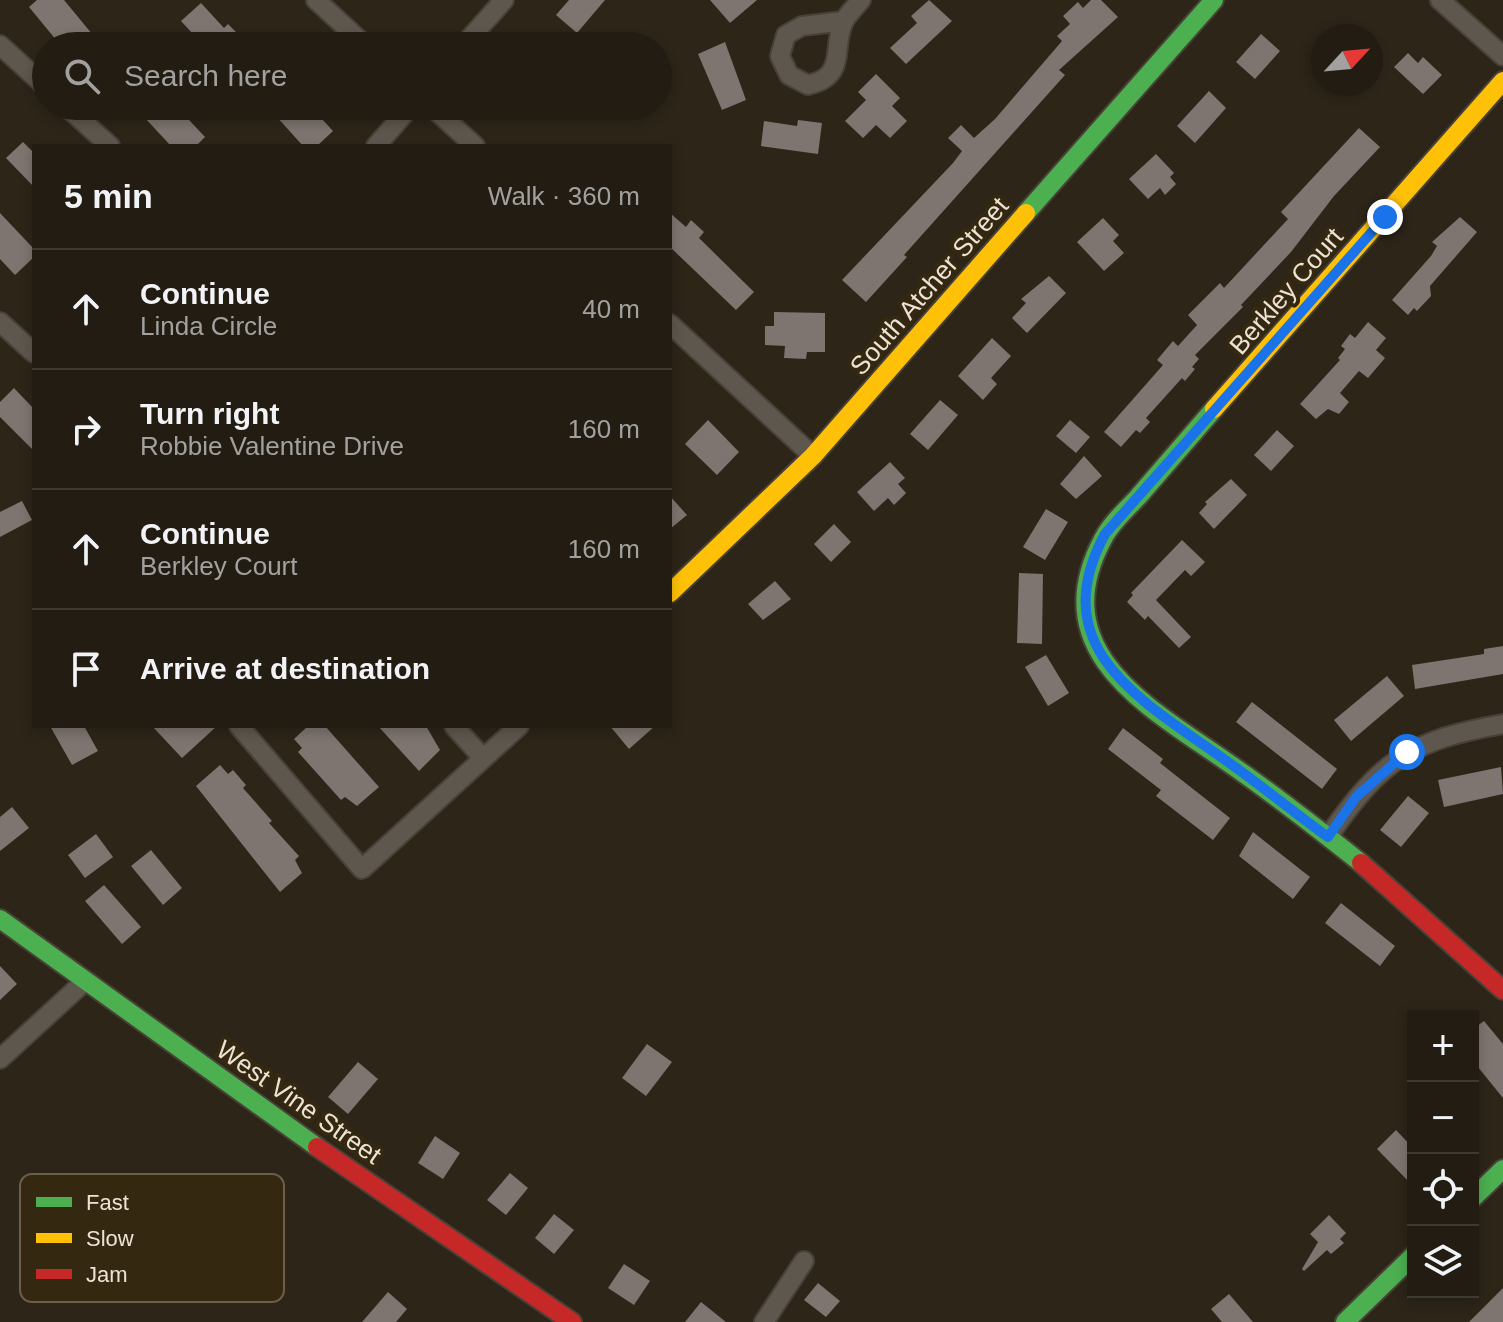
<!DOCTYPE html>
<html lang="en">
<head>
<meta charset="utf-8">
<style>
	body { margin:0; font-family:Helvetica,sans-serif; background:#2e2920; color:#f1f3f6 }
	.controls { position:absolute; right:24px; bottom:24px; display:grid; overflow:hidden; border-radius:0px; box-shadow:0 4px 12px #0003 }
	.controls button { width:72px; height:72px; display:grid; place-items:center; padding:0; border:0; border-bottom:2px solid #3f3a32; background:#221c12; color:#f1f3f6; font:40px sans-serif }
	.compass { position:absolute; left:1311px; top:24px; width:72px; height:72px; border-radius:50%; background:#221c12; box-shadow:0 4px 12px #0003; rotate:64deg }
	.stop { position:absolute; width:24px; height:24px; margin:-18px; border:6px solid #1a73e8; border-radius:50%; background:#fff }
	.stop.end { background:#1a73e8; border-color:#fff; box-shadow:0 2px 8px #0008 }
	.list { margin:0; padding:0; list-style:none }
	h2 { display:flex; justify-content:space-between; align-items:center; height:104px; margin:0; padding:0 32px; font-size:34px }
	h2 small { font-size:26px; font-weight:400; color:#a2a19f }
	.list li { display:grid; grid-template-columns:52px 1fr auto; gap:24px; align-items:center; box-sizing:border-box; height:120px; padding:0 32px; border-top:2px solid #3f3a32 }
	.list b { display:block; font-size:30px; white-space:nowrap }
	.list p { margin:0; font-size:26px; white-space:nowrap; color:#a2a19f }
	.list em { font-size:26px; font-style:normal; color:#a2a19f }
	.icon { flex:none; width:44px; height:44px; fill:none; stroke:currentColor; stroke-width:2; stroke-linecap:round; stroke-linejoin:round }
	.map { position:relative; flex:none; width:1503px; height:1322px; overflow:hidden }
	.search { position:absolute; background:#221c12; box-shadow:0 4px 12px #0003; left:32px; top:32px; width:640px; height:88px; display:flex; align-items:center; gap:20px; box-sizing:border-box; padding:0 28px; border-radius:44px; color:#a2a19f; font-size:30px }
	.panel { position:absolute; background:#221c12; box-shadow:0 4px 12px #0003; left:32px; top:144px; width:640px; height:584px; border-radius:0px }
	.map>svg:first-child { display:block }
	.building { fill:#7e7470 }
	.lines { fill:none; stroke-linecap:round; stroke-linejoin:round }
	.street-casing { stroke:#484137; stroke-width:22 }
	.fast-casing { stroke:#484137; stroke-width:22 }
	.slow-casing { stroke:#484137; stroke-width:22 }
	.jam-casing { stroke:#484137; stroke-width:22 }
	.street { stroke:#5e574e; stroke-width:18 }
	.fast { stroke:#4caf50; stroke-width:18 }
	.slow { stroke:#ffc107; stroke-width:18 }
	.jam { stroke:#c62828; stroke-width:18 }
	.route { stroke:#1a73e8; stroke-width:10 }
	.labels { text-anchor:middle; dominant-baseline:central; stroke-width:8; stroke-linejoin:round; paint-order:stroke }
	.street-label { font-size:26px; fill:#ece3d5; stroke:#352810 }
	.key { fill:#352810; stroke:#6c604b; stroke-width:2 }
	.key-label { font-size:22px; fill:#ece3d5 }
</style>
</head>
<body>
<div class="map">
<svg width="1503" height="1322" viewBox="0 0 1503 1322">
	<rect width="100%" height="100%" fill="#2d2518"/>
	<g class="building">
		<polygon points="37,0 64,0 102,46 72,46 64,36 57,41 29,7"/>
		<polygon points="569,0 605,0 577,33 556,15"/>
		<polygon points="710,0 757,0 730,23"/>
		<polygon points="929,0 952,21 906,64 890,48 917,23 911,16"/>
		<polygon points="1091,0 1101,0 1118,17 1059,70 1065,75 904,255 907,257 866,302 842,280 953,163 962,151 948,138 961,125 974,138 995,119 1062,41 1057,36 1070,24 1063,16 1078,2 1083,8"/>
		<polygon points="201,3 224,28 228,24 242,38 233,46 204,46 181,21"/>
		<polygon points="1261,34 1280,51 1255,79 1236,62"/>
		<polygon points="725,42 746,100 722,110 698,54"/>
		<polygon points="1408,53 1418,63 1423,57 1442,75 1423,94 1394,67"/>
		<polygon points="876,74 900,98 892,106 907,121 890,138 876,125 863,138 845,121 866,100 858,92"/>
		<polygon points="1209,91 1226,108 1195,143 1177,126"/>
		<polygon points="156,106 176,106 205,137 196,146 171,146 144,117"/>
		<polygon points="267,106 310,106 333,131 317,146 303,146"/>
		<polygon points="798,120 822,123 818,154 761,146 764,121 797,126"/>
		<polygon points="1359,128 1380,147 1334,196 1291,252 1241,305 1243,307 1195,355 1199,359 1192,367 1195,369 1185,381 1182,378 1146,418 1150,422 1140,433 1136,430 1121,447 1104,432 1163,365 1157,360 1173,341 1178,346 1197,325 1188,315 1220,283 1224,288 1288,219 1281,212"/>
		<polygon points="23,142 34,153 34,187 6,158"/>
		<polygon points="1156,154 1174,173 1170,177 1176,184 1165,195 1160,188 1148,199 1129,179"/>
		<polygon points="0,213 34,249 34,257 15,275 0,259"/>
		<polygon points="670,213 686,227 691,220 704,232 699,238 754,292 736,310 670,247"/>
		<polygon points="1460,217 1477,232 1430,286 1431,296 1417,311 1414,308 1408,315 1392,300 1431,256 1437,246 1432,242"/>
		<polygon points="1103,218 1119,235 1113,241 1124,253 1104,271 1077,242"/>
		<polygon points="1049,276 1066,293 1027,333 1012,318 1026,303 1021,299"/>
		<polygon points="774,312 825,313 825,352 807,352 806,359 784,358 785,346 765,345 765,326 774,326"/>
		<polygon points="1368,322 1386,338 1376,350 1385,358 1368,378 1359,371 1340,393 1349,402 1339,414 1328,409 1316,419 1300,404 1340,360 1338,358 1345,349 1341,346 1350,334 1355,338"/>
		<polygon points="992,338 1011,356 991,378 997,384 983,400 958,376"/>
		<polygon points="14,388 34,409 34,451 0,417 0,402"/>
		<polygon points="940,400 958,415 928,450 910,434"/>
		<polygon points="708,420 739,452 717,475 685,444"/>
		<polygon points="1070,420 1090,437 1076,453 1056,436"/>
		<polygon points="1277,430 1294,446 1271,471 1254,455"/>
		<polygon points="1084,456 1102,476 1076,499 1060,484"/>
		<polygon points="890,462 905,478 898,484 906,493 894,505 888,498 874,511 857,492"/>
		<polygon points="1231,479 1247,495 1214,529 1199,513 1207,504 1205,502"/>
		<polygon points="670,496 687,515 670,529"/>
		<polygon points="22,501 32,520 0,537 0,512"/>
		<polygon points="1046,509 1068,522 1045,560 1023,547"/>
		<polygon points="834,524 851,542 831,562 814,544"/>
		<polygon points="1182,540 1205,562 1191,576 1185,570 1156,600 1191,637 1179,648 1148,616 1145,620 1127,602 1133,595 1131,593"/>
		<polygon points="1019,573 1043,574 1042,644 1017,643"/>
		<polygon points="775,581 791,599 763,620 748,604"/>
		<polygon points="1503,646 1503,674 1415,689 1412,665 1484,654 1484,649"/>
		<polygon points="1046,655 1069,693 1048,706 1025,667"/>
		<polygon points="1387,676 1404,696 1351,741 1334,720"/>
		<polygon points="1252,702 1337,769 1322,789 1236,722"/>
		<polygon points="50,726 84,726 98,751 72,765"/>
		<polygon points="152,726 217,726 182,758"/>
		<polygon points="308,726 325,726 379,787 357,806 345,797 341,800 298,752 302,748 294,739"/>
		<polygon points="378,726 426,726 440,750 419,771"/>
		<polygon points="610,726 655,726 629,749"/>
		<polygon points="1123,728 1163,759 1160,763 1230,818 1213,840 1156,796 1161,790 1108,749"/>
		<polygon points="220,765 228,774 233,770 246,785 243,788 272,821 269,823 299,856 295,860 302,873 280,892 196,786"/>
		<polygon points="1501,767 1503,794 1444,807 1438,780"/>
		<polygon points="1408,796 1429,813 1401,847 1380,830"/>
		<polygon points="12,807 29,828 0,851 0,817"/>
		<polygon points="1253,832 1310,877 1293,899 1239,856"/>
		<polygon points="96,834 113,857 85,878 68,855"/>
		<polygon points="151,850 182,888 163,905 131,866"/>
		<polygon points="104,885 141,927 122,944 85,901"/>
		<polygon points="1341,903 1395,946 1380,966 1325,923"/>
		<polygon points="0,966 17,984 0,1000"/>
		<polygon points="1484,1021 1503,1044 1503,1098 1473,1061 1473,1029"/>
		<polygon points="647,1044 672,1062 646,1096 622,1078"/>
		<polygon points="358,1062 378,1079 348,1114 328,1097"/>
		<polygon points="1396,1130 1413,1148 1413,1186 1377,1149"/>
		<polygon points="435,1136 460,1153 443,1179 418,1163"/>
		<polygon points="510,1173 528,1188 506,1215 487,1200"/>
		<polygon points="554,1214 574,1230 554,1254 535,1238"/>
		<polygon points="1329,1215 1346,1233 1340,1239 1344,1243 1331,1254 1327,1250 1304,1271 1302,1269 1318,1242 1310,1234"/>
		<polygon points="624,1264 650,1281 634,1305 608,1288"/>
		<polygon points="818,1283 840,1301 826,1317 804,1300"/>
		<polygon points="1503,1288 1503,1322 1469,1322"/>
		<polygon points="388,1292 407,1309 396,1322 362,1322"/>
		<polygon points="1229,1294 1253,1322 1222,1322 1211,1309"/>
		<polygon points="701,1302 726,1322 685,1322"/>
	</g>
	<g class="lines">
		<defs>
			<g id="street">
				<polyline points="316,0 366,46"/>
				<polyline points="1440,0 1503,56"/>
				<path d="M844,21L802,26L786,35L780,56L789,75L808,85C848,76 831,48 844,21C848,14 856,6 861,0"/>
				<polyline points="0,45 46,87"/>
				<polyline points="463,46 504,0"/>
				<polyline points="66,106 110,146"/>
				<polyline points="431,106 475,146"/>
				<polyline points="376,146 411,106"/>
				<polyline points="0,322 34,353"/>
				<polyline points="670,324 813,456"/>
				<polyline points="239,726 362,869 519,726"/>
				<polyline points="454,726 483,758"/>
				<path d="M1328,837C1381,760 1411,740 1503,724"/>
				<polyline points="0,1059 84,982"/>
				<polyline points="764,1322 804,1261"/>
			</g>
			<g id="fast">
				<polyline points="1026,213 1214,0"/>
				<path d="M1214,409C1189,438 1163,468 1138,497C1126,510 1111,523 1103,539C1042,653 1151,708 1230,764C1275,795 1318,829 1361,863"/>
				<polyline points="0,919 317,1147"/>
				<polyline points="1473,1198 1503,1169"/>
				<polyline points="1345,1322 1413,1256"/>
			</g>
			<g id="slow">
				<polyline points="1214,409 1503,81"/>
				<polyline points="670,593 813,456 1026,213"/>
			</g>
			<g id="jam">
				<polyline points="1361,863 1503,990"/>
				<polyline points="317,1147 572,1322"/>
			</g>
		</defs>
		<use href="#street" class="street-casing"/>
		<use href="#fast" class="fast-casing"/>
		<use href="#slow" class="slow-casing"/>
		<use href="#jam" class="jam-casing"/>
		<use href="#street" class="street"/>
		<use href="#fast" class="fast"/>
		<use href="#slow" class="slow"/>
		<use href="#jam" class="jam"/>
	</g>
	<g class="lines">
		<path class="route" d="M1385,217L1105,534C1044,647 1139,699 1221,757C1257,782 1292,811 1328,837L1356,797L1407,752"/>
	</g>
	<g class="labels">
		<g class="street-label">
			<text transform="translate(929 286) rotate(-49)">South Atcher Street</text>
			<text transform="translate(1286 291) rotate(-49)">Berkley Court</text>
			<text transform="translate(299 1102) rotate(35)">West Vine Street</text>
		</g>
	</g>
	<rect x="20" y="1174" width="264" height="128" rx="12" class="key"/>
	<rect x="36" y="1197" width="36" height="10" fill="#4caf50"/>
	<rect x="36" y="1233" width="36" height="10" fill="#ffc107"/>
	<rect x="36" y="1269" width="36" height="10" fill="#c62828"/>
	<g class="key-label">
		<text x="86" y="1210">Fast</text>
		<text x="86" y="1246">Slow</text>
		<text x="86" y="1282">Jam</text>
	</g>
</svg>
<div class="controls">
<button>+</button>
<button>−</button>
<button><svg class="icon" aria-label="locate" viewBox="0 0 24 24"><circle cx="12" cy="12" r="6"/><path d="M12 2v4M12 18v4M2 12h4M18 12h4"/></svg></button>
<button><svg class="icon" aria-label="layers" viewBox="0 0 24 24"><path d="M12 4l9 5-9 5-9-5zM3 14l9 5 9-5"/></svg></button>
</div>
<svg class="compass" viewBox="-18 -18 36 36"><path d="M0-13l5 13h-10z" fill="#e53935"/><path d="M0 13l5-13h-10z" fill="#a2a19f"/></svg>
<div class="stop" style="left:1407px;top:752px"></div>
<div class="stop end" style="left:1385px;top:217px"></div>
<div class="search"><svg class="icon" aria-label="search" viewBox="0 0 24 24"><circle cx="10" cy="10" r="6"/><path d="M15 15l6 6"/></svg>Search here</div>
<section class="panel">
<h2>5 min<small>Walk · 360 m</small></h2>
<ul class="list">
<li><svg class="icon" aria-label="ahead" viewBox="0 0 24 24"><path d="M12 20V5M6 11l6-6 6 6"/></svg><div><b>Continue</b><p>Linda Circle</p></div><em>40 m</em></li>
<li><svg class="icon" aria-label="right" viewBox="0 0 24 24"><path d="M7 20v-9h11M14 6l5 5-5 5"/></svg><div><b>Turn right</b><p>Robbie Valentine Drive</p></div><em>160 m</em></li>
<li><svg class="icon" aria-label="ahead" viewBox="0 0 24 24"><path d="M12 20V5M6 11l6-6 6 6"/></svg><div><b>Continue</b><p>Berkley Court</p></div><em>160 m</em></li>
<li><svg class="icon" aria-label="arrive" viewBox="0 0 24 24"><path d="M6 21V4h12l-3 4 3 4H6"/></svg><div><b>Arrive at destination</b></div></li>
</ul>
</section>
</div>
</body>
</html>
